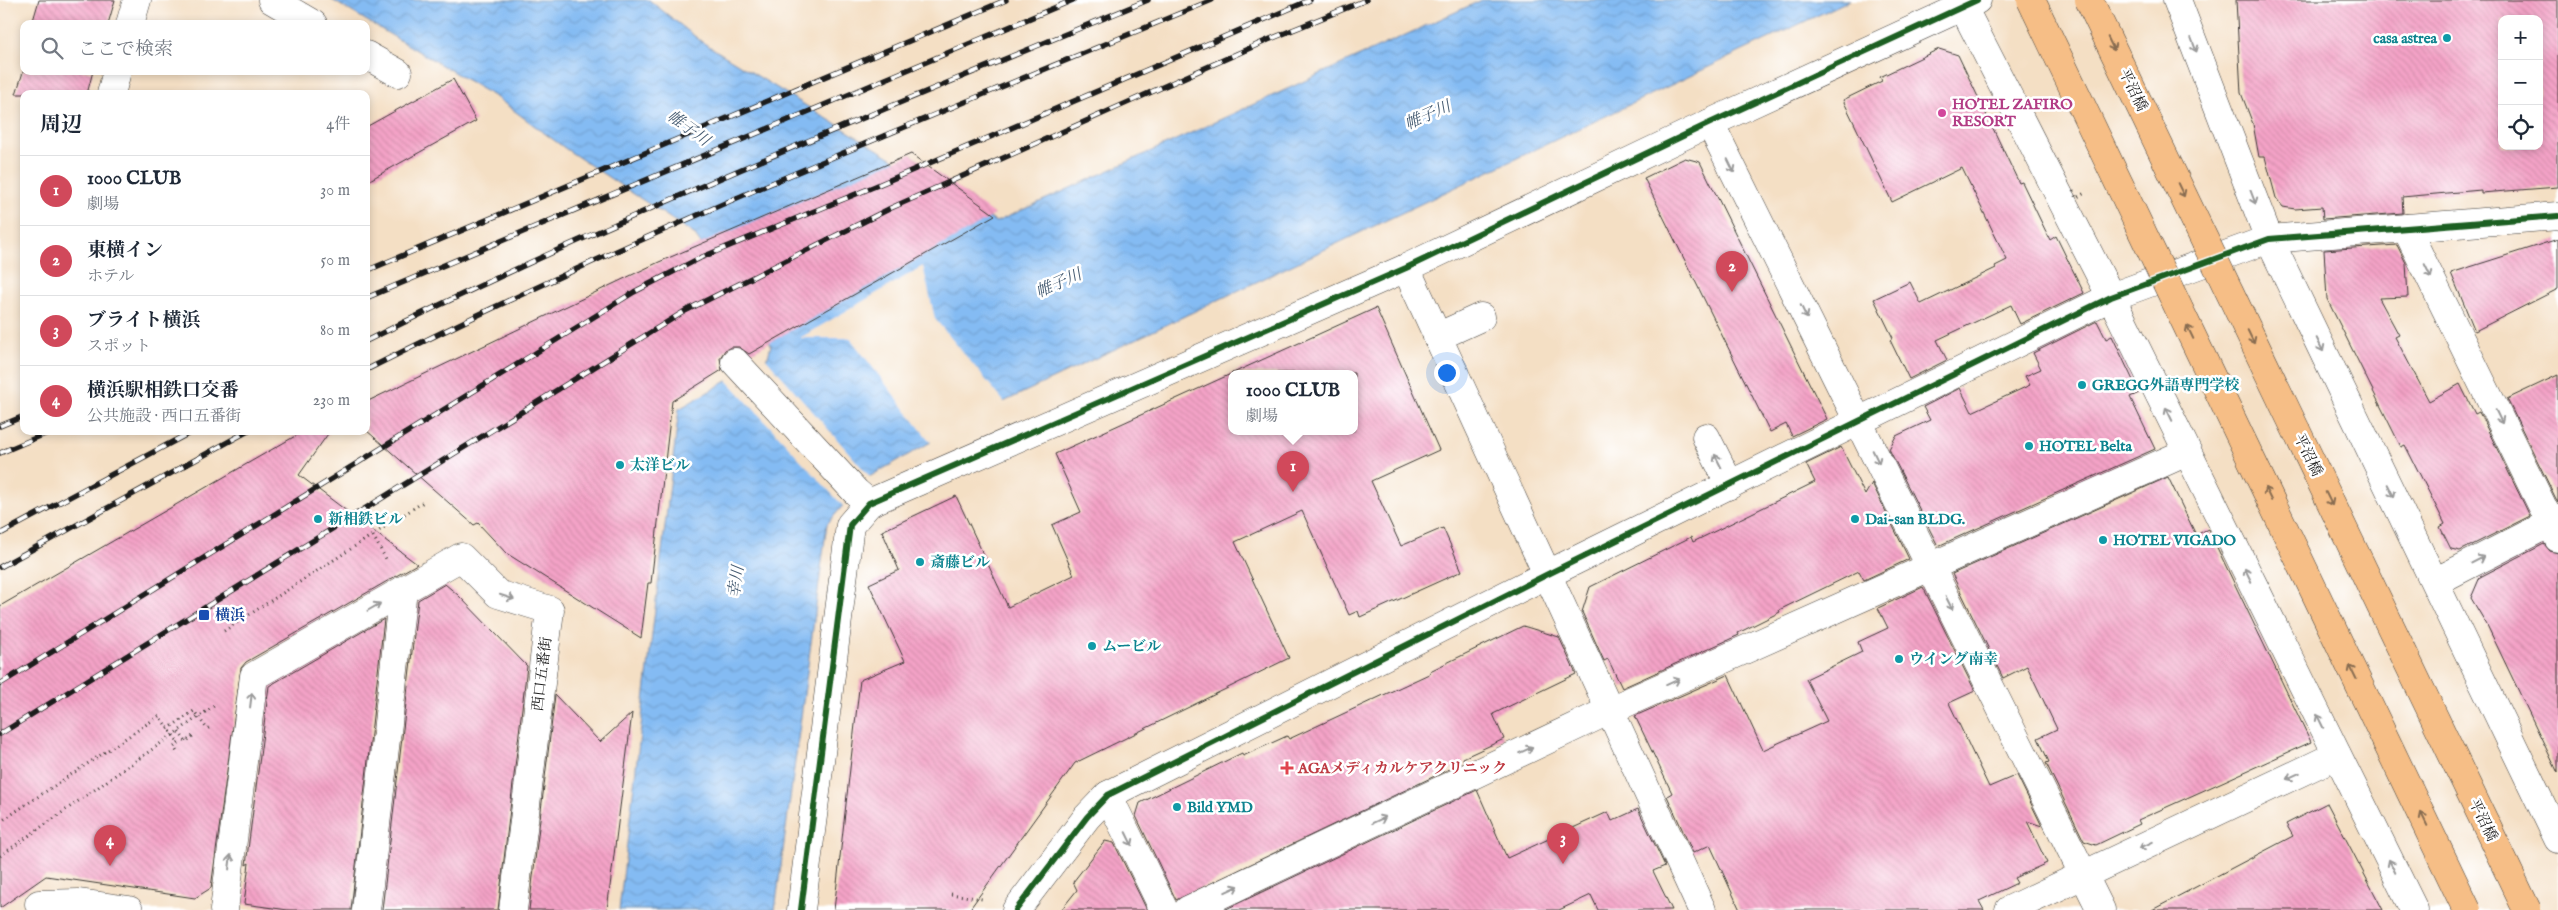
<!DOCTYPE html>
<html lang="ja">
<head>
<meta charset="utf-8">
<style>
	body { margin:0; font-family:"IM FELL English","Noto Serif JP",serif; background:#f6f6f7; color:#1f2937 }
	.controls { position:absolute; right:15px; top:15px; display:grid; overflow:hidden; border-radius:10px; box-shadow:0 2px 8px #0003 }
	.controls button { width:45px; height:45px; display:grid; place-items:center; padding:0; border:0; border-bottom:1px solid #e0e1e3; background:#fff; color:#1f2937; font:25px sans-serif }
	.you { position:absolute; left:1446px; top:372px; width:18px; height:18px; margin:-12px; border:4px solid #fff; border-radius:50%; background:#1a73e8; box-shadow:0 0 0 8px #1a73e833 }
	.badge { display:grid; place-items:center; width:32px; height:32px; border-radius:50%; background:#d1495b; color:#fff; font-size:16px; font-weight:700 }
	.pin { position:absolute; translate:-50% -41px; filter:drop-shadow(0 1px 2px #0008) }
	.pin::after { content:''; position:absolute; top:26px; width:18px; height:15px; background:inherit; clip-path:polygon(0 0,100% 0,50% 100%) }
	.popup { position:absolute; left:1228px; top:370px; width:130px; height:65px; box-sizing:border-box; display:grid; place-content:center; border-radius:10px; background:#fff; filter:drop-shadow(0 1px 4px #0005); font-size:16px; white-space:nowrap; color:#747a83 }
	.popup b { font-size:19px; color:#1f2937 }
	.popup::after { content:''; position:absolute; left:50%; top:100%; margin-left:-10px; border:10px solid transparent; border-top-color:#fff }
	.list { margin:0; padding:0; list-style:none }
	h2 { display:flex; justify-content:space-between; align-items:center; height:65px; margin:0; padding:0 20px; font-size:21px }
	h2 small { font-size:16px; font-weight:400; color:#747a83 }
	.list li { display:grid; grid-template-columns:32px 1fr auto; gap:15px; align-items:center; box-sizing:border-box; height:70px; padding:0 20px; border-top:1px solid #e0e1e3 }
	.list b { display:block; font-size:19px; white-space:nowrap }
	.list p { margin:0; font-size:16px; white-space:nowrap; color:#747a83 }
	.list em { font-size:16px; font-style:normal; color:#747a83 }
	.icon { flex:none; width:28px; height:28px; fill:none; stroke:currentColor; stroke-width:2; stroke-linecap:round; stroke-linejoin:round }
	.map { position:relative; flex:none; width:2558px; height:910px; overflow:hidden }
	.search { position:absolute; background:#fff; box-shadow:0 2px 8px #0003; left:20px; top:20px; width:350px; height:55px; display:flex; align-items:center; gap:12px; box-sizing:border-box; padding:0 18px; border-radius:10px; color:#747a83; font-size:19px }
	.panel { position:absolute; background:#fff; box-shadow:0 2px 8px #0003; left:20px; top:90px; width:350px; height:345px; border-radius:10px }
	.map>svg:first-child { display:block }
	.water { fill:url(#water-waves); stroke:#506c88 }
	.pier { fill:#f4dfc4 }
	.building { fill:url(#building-back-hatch); fill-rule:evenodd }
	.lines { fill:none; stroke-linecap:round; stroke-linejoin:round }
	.minor-casing { stroke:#3c3935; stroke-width:29 }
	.path { stroke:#3c3935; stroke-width:3; stroke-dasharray:1 4; stroke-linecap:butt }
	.minor { stroke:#fff; stroke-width:28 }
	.rail-casing { stroke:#1c1c1c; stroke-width:5.5 }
	.rail { stroke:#fff; stroke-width:4; stroke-dasharray:11; stroke-linecap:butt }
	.major-bridge-casing { stroke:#3c3935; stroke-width:29; stroke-linecap:butt }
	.path-bridge { stroke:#3c3935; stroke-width:3; stroke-dasharray:1 4; stroke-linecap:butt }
	.major-bridge { stroke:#f6be86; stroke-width:28 }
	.cycleway-casing { stroke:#fff; stroke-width:9 }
	.cycleway { stroke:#1b5e20; stroke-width:6 }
	.oneway { stroke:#896d51 }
	.oneway2 { stroke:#999 }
	.culture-dot { fill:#0f9aa8; stroke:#fff; stroke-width:2 }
	.hotel-dot { fill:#d1479c; stroke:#fff; stroke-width:2 }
	.transit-dot { fill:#1a4fb4; stroke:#fff; stroke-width:2 }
	.health-dot { fill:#e0444e; stroke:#fff; stroke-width:2 }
	.labels { text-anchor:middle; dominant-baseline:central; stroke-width:5; stroke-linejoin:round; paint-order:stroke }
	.culture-label { font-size:15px; font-weight:bold; fill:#0d838f; stroke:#fff; text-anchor:start }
	.street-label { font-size:15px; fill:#1c1c1c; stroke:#fff }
	.hotel-label { font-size:15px; font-weight:bold; fill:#b23c85; stroke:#fff; text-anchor:start }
	.transit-label { font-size:15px; font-weight:bold; fill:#164399; stroke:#fff; text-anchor:start }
	.health-label { font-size:15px; font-weight:bold; fill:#be3a42; stroke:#fff; text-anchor:start }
	.water-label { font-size:16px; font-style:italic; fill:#465c72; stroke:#fff }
</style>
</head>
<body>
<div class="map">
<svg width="2558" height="910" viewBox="0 0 2558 910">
	<defs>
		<pattern id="water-waves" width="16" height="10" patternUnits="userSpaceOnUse" patternTransform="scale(1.25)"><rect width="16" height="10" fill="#84bbf3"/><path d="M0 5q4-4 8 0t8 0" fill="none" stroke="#71a0d0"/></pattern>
		<pattern id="building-back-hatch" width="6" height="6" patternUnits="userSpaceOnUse" patternTransform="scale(1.25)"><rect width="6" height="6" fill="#f4a3c7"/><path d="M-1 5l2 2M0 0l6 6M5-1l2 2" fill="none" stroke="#d18caa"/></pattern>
	</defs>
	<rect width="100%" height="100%" fill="#fff"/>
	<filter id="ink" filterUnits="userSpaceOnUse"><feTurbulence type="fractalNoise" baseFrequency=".02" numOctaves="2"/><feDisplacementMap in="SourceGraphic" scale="10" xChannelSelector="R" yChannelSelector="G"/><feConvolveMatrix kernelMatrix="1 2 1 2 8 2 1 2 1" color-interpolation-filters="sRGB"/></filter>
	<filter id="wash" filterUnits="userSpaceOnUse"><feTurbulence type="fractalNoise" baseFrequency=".0096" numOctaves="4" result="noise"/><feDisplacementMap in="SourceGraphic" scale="20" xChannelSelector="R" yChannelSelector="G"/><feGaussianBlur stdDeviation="1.12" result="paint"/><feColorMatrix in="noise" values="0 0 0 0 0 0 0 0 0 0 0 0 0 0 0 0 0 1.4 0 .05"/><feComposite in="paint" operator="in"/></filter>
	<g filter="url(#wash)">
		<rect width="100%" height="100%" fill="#f4dfc4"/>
		<polygon class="water" points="332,0 649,0 702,42 996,222 1482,0 1850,0 993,407 867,478 827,524 775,910 619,910 679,409 768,357 771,345 694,234 566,149 497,98"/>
		<g class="pier">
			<polygon points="923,266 935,319 1006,404 932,444 850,338 800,338"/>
			<polygon points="764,356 871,478 844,507 726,379"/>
		</g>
		<g id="blocks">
			<g class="building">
				<polygon points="39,0 115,0 108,24 32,24"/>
				<path d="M2236,0H2558V187L2481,193V190L2402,197L2403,213L2323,219L2322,207L2295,209L2283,207L2276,198L2265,157H2259L2253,124L2241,93ZM2502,19H2539V146H2502Z"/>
				<polygon points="1939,49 1958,55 2019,183 2022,182 2050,240 2056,236 2084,293 2020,324 2011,305 1937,340 1947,360 1909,379 1890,340 1893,338 1874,299 1910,282 1921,304 1996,268 1995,266 2007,260 1962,168 1892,202 1843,100 1882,81 1880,77"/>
				<polygon points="24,69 24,71 93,71 87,94 16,94"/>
				<polygon points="453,79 476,121 366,182 366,127"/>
				<polygon points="911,154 995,215 749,354 739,347 731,347 725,350 720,358 722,370 672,401 651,583 648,583 641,638 506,553 478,523 474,525 366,430 366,402 659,262"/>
				<polygon points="1685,158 1700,162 1827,419 1792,436 1786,424 1770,432 1644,178"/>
				<polygon points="2558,239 2558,289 2475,331 2451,273"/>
				<polygon points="2397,245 2406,263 2408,297 2379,298 2399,335 2395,337 2429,401 2460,384 2475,414 2479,412 2530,516 2460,551 2451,549 2440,527 2445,524 2405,445 2401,447 2327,299 2324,250"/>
				<path d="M1376,308L1439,450L1371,481L1401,546L1443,528L1462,571L1360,617L1358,611L1349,615L1302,511L1235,542L1289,658L1075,763L969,910H834L860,680L905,661L869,584L899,570L882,531L956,496L1008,607L1074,575L1052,525L1081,512L1055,454ZM1232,373H1354V431H1232Z"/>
				<polygon points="2097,321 2106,339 2112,336 2139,393 2130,397 2155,449 1938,546 1889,449 1896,436 1930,420 1923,407 1960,388 1972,412 2030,385 2025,376 2041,369 2033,353"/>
				<polygon points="2558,375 2558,503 2507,399"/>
				<polygon points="304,431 330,431 299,475 417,564 246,662 241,668 211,888 195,898 46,876 0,908 0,606"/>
				<polygon points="1841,447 1865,495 1872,483 1909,559 1864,580 1859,571 1779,610 1780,612 1738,633 1739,635 1622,688 1608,659 1604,661 1582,612 1590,587 1691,537 1693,542 1815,482 1806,464"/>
				<polygon points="2168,477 2196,535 2208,529 2311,742 2138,820 2140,824 2096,845 2084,841 2046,763 2049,762 2038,738 2057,729 2027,666 2003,678 1952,574"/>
				<polygon points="2544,544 2550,551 2558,553 2558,773 2487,625 2471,598 2480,577"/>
				<polygon points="445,584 458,595 527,666 498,910 382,910 418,600"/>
				<polygon points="1923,587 1975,691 1949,703 1989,787 2017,775 2042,826 2027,821 2047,863 2014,878 2017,883 1979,901 1984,910 1740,910 1710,845 1693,853 1667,796 1672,793 1635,716 1728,675 1763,750 1827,721 1806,679 1862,652 1858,642 1888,628 1878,608"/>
				<polygon points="384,619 351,910 288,910 244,904 249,863 246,865 269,686"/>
				<polygon points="1523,626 1559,637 1576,674 1493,714 1504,739 1463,758 1464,762 1176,900 1136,816 1140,803 1242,753 1243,756 1287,736 1289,739 1431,673 1430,671"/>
				<polygon points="555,695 600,742 632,713 607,910 529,910"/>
				<polygon points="1477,790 1507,858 1608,812 1612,821 1638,809 1665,866 1653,871 1672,910 1598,910 1591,895 1559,910 1224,910"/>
				<polygon points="2327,803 2383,910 2152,910 2293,836 2286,824"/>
				<polygon points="1105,841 1114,843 1147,910 1061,910 1077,890 1073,882"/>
			</g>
		</g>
	</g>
	<g filter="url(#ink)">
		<use href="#blocks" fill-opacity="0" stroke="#3c3935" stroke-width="1"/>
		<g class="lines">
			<defs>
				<g id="minor">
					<polyline points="272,0 313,24"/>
					<polyline points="2177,0 2269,239 2558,839"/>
					<polyline points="1963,7 2111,297 2414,910"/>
					<polyline points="130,24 137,0"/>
					<polyline points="366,55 398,73"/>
					<polyline points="111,94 117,71"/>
					<polyline points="1710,123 2101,910"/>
					<polyline points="2406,228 2558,538"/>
					<polyline points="1406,268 1702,910"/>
					<polyline points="1437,337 1481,317"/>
					<polyline points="735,362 856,492 869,503"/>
					<polyline points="1706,437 1730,485"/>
					<polyline points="2435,582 2558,519"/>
					<polyline points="387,732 403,590"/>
					<polyline points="1108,795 1164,910"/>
					<polyline points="39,904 79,903 129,910"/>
					<polyline points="224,910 254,676 461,557 498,594 550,610 513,910"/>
					<polyline points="366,910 386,739"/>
					<polyline points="801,910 850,525 869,503 1406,268 1710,123 1977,0"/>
					<polyline points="1016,910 1087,817 1108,795 1546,575 2111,297 2269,239 2558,216"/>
					<polyline points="1188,910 1608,711 2187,452"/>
					<polyline points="2009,910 2337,755"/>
				</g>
			</defs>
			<use href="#minor" class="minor-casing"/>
			<g class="path">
				<polyline points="373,536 386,559"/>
				<polyline points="224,631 425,501"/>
				<polyline points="168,729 194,711 207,729 212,726"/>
				<polyline points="179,732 186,742 195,734"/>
				<polyline points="0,822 159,716 179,743 174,747 177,752"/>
				<polyline points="0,856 214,706"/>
				<polyline points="951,894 982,899"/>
			</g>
			<use href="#minor" class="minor"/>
			<defs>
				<g id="rail">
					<polyline points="366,271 1006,0"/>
					<polyline points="366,298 1073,0"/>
					<path d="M366,341C621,214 885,109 1148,0"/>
					<path d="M366,370C641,231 928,118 1212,0"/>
					<polyline points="0,426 24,416"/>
					<polyline points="0,453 52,431"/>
					<polyline points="0,534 193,431"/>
					<polyline points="0,567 248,431"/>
					<polyline points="0,684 634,292 700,258 878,185 1310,0"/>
					<polyline points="0,734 685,311 891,208 1268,40 1366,0"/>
				</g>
			</defs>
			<use href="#rail" class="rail-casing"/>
			<use href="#rail" class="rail"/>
			<defs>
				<g id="major-bridge">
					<polyline points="2031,0 2467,910"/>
					<polyline points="2089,0 2527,910"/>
				</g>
			</defs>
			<use href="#major-bridge" class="major-bridge-casing"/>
			<polyline class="path-bridge" points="2073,191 2076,198 2085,193"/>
			<use href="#major-bridge" class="major-bridge"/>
			<defs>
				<g id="cycleway">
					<polyline points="801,910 850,525 869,503 1406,268 1710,123 1977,0"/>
					<polyline points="1016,910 1087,817 1108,795 1546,575 2111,297 2269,239 2558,216"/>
				</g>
			</defs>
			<use href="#cycleway" class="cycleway-casing"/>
			<use href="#cycleway" class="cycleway"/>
		</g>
		<defs><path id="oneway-shaft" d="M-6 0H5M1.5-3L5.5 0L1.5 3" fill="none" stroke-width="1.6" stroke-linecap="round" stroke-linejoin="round" transform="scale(1.25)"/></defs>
		<g class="oneway">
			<use href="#oneway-shaft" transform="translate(2111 44) rotate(64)"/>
			<use href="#oneway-shaft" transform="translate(2181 190) rotate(64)"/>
			<use href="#oneway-shaft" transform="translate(2190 332) rotate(-116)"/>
			<use href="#oneway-shaft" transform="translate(2251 337) rotate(64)"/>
			<use href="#oneway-shaft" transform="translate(2268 494) rotate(-116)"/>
			<use href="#oneway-shaft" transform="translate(2329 499) rotate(64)"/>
			<use href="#oneway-shaft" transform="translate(2353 672) rotate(-116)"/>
			<use href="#oneway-shaft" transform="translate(2424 819) rotate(-116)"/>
		</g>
		<g class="oneway2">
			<use href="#oneway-shaft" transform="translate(2194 45) rotate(69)"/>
			<use href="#oneway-shaft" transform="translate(1731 166) rotate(64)"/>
			<use href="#oneway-shaft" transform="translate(2253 197) rotate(69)"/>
			<use href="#oneway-shaft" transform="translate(2428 271) rotate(64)"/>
			<use href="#oneway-shaft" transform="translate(1804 312) rotate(64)"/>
			<use href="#oneway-shaft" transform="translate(2320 345) rotate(64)"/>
			<use href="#oneway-shaft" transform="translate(2169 414) rotate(-116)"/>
			<use href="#oneway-shaft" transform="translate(2499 417) rotate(64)"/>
			<use href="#oneway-shaft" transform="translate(1876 457) rotate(64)"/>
			<use href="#oneway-shaft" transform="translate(1718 461) rotate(-117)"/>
			<use href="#oneway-shaft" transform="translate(2391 491) rotate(64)"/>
			<use href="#oneway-shaft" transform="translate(2478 560) rotate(-27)"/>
			<use href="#oneway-shaft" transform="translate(2248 575) rotate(-116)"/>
			<use href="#oneway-shaft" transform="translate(507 597) rotate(18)"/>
			<use href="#oneway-shaft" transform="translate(1949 603) rotate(63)"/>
			<use href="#oneway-shaft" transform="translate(374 607) rotate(-30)"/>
			<use href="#oneway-shaft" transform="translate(1673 682) rotate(-24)"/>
			<use href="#oneway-shaft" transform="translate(251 700) rotate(-83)"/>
			<use href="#oneway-shaft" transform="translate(2320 721) rotate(-116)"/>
			<use href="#oneway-shaft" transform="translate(1526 750) rotate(-25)"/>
			<use href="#oneway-shaft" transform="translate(2293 776) rotate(155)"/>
			<use href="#oneway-shaft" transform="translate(1379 820) rotate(-25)"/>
			<use href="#oneway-shaft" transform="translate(1129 839) rotate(64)"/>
			<use href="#oneway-shaft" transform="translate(2146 845) rotate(155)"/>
			<use href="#oneway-shaft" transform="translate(230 862) rotate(-83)"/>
			<use href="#oneway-shaft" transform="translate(2392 866) rotate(-116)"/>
			<use href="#oneway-shaft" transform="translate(1232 889) rotate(-25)"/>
		</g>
	</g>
	<g class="culture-dot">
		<circle cx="2447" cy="38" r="5"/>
		<circle cx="2082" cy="385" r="5"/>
		<circle cx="2029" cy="446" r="5"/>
		<circle cx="620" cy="465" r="5"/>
		<circle cx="318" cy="519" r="5"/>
		<circle cx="1855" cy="519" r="5"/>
		<circle cx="2103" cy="540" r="5"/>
		<circle cx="920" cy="562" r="5"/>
		<circle cx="1092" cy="646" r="5"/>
		<circle cx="1899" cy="659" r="5"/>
		<circle cx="1177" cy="807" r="5"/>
	</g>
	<circle class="hotel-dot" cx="1942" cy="113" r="5"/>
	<rect class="transit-dot" x="198" y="609" width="12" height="12" rx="2.5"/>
	<path class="health-dot" d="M1284.5 760.5h5v5h5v5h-5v5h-5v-5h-5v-5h5z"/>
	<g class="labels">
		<g class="culture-label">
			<text x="2437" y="38" text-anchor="end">casa astrea</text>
			<text x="2092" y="385">GREGG外語専門学校</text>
			<text x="2039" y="446">HOTEL Belta</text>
			<text x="630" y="465">太洋ビル</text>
			<text x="328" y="519">新相鉄ビル</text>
			<text x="1865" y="519">Dai-san BLDG.</text>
			<text x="2113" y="540">HOTEL VIGADO</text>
			<text x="930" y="562">斎藤ビル</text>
			<text x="1102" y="646">ムービル</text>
			<text x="1909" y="659">ウイング南幸</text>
			<text x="1187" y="807">Bild YMD</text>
		</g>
		<g class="street-label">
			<text transform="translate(2133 90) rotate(64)">平沼橋</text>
			<text transform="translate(2308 455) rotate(64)">平沼橋</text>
			<text transform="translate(542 674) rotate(-83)">西口五番街</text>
			<text transform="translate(2483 820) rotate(64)">平沼橋</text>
		</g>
		<g class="hotel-label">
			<text x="1952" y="104">HOTEL ZAFIRO<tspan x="1952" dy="17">RESORT</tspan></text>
		</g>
		<g class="transit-label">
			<text x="215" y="615">横浜</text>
		</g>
		<g class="health-label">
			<text x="1298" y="768">AGAメディカルケアクリニック</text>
		</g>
		<g class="water-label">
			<text transform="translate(1428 116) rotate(-24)">帷子川</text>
			<text transform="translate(688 129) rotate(36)">帷子川</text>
			<text transform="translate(1059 284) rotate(-24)">帷子川</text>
			<text transform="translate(737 582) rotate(-82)">幸川</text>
		</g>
	</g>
</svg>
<div class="controls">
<button>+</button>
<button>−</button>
<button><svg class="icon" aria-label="locate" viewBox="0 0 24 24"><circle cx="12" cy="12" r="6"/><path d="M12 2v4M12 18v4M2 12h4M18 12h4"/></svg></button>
</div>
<div class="you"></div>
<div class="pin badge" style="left:1293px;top:492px">1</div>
<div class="popup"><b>1000 CLUB</b>劇場</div>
<div class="pin badge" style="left:1732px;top:292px">2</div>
<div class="pin badge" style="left:1563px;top:864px">3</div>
<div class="pin badge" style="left:110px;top:866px">4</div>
<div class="search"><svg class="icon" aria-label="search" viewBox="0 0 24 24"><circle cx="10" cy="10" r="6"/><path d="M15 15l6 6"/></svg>ここで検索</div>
<section class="panel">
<h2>周辺<small>4件</small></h2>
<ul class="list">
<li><span class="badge">1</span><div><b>1000 CLUB</b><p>劇場</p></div><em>30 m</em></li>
<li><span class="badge">2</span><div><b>東横イン</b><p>ホテル</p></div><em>50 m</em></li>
<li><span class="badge">3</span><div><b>ブライト横浜</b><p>スポット</p></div><em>80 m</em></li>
<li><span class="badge">4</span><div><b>横浜駅相鉄口交番</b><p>公共施設 · 西口五番街</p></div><em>230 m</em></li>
</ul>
</section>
</div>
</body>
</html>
